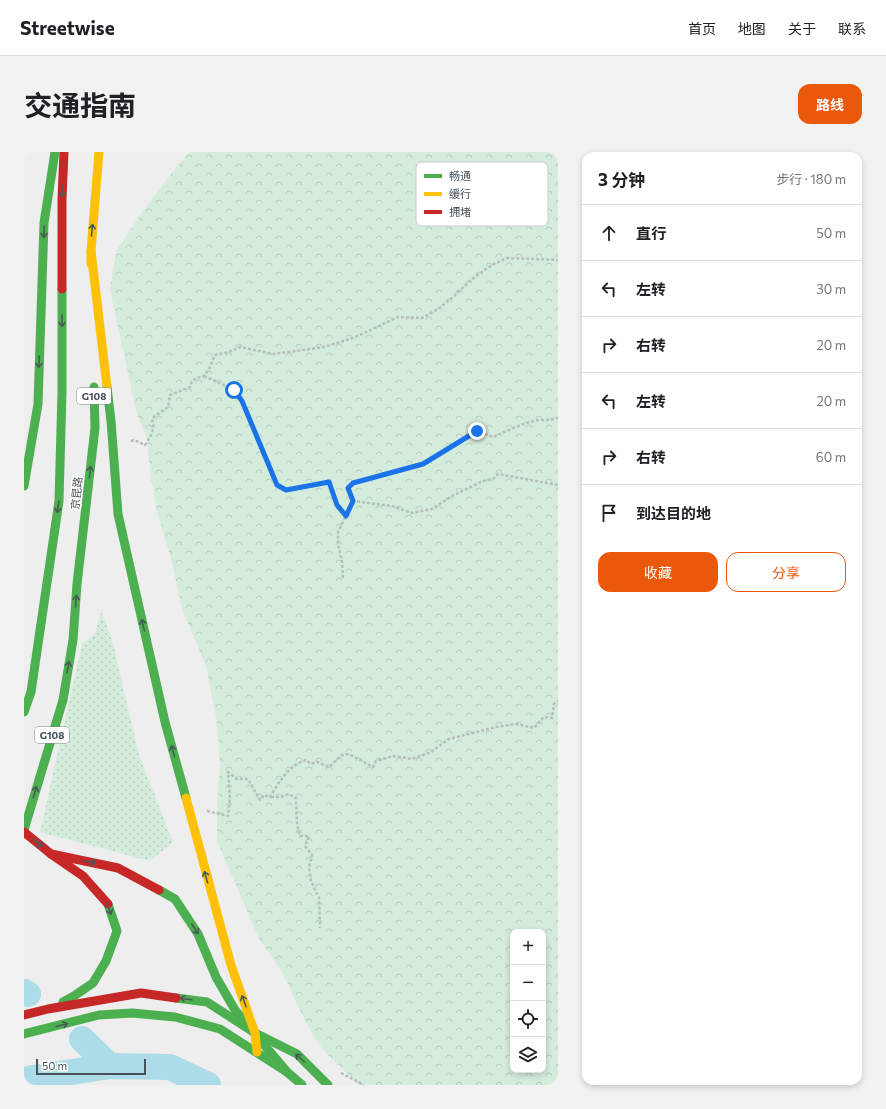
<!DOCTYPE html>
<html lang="zh">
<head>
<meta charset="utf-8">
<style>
	body { margin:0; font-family:Commissioner,"Noto Sans SC",sans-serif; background:#f2f2f2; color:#202124 }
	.controls { position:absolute; right:12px; bottom:12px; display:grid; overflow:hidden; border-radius:8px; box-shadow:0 2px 6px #0003 }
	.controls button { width:36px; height:36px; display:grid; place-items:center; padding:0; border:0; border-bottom:1px solid #e0e0e0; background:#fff; color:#202124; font:20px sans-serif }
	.scale { position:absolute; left:12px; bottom:10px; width:110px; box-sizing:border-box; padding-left:4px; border:2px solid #475159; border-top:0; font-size:11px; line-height:14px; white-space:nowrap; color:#475159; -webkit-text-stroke:3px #fff; paint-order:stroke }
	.stop { position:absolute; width:12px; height:12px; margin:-9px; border:3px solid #1a73e8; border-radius:50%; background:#fff }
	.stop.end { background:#1a73e8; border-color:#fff; box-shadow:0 1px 4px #0008 }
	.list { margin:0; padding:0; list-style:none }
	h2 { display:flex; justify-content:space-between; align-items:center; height:52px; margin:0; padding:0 16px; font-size:17px }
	h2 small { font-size:13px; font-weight:400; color:#757577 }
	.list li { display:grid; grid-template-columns:26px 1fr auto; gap:12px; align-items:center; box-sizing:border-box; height:56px; padding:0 16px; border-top:1px solid #e0e0e0 }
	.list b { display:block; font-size:15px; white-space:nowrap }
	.list em { font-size:13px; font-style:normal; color:#757577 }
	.actions { display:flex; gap:8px; padding:12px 16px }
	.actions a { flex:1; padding:9px 0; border:1px solid #ea580c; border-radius:12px; text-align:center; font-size:14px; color:#ea580c }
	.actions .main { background:#ea580c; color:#fff }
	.icon { flex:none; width:22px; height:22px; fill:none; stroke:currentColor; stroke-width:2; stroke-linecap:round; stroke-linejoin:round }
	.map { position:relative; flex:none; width:534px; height:933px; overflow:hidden; border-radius:12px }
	header { display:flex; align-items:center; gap:24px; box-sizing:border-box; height:56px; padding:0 20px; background:#fff; border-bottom:1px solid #e0e0e0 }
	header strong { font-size:19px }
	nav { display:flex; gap:22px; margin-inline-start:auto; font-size:14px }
	.intro { display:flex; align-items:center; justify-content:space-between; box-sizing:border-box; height:96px; padding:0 24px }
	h1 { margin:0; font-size:28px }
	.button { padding:10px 18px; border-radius:12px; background:#ea580c; color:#fff; font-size:14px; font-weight:700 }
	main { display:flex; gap:24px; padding:0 24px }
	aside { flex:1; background:#fff; border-radius:12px; box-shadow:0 2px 6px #0003 }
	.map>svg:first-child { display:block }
	.grass { fill:url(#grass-dots) }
	.forest { fill:url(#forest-crowns); fill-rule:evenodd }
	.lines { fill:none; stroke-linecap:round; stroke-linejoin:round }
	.river { stroke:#abdce7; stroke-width:26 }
	.path { stroke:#b5bfbc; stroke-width:2.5; stroke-dasharray:3 2; stroke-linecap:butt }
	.fast { stroke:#4caf50; stroke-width:9 }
	.slow { stroke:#ffc107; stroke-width:9 }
	.jam { stroke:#c62828; stroke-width:9 }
	.oneway { stroke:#485a58 }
	.route { stroke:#1a73e8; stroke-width:5 }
	.labels { text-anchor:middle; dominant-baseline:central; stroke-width:3; stroke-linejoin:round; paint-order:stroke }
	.shield { fill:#fff; stroke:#7e858b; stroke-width:1 }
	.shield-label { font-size:10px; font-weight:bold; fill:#475159 }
	.street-label { font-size:11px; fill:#475159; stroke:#fff }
	.key { fill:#fff; stroke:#c8cbcd; stroke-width:1 }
	.key-label { font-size:11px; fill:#475159 }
</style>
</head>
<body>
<header>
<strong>Streetwise</strong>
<nav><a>首页</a><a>地图</a><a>关于</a><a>联系</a></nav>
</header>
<div class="intro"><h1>交通指南</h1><a class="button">路线</a></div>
<main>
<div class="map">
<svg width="534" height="933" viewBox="0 0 534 933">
	<defs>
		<pattern id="grass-dots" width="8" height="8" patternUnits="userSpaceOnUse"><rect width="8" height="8" fill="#d4ecdc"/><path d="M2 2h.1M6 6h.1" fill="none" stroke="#b7ccbf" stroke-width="1.8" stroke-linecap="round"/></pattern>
		<pattern id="forest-crowns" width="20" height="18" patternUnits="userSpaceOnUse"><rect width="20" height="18" fill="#d4ecdc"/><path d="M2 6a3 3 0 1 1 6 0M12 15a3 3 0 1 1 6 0" fill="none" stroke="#b7ccbf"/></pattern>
	</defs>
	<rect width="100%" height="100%" fill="#eee"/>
	<polygon class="grass" points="77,459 88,488 115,603 149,690 126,709 16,680 58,492 71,481"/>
	<path class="forest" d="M166,0H534V933H335L304,903L291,887L275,856L258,820L234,785L193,689V655L196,612L192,565L182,514L158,457L147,406L133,360L126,320L123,286L113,263L86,138L92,99L117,62L154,13ZM489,780H519V918H489Z"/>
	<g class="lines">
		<g class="river">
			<polyline points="0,840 4,842"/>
			<polyline points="58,887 86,914"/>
			<polyline points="0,928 9,926 86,914 146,915 184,933"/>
		</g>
		<g class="path">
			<polyline points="180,224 210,238 217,249 253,333 262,338 305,330 313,353 322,364"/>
			<path d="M107,289L110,288L121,293C126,284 132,279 128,267L131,264L144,255L146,243L166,235L167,231L172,226L180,224L185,217L191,203L205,200L216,195L250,202L300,195L329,186L374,165L398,166L414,157L429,145L448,127L468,113L483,106L534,108"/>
			<path d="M329,349L324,336L329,331L399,312L453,279L469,285C483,279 498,271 515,268C521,268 528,268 534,266"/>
			<polyline points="319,426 318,409 314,392 314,380 329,349 368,354 388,361 408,357 428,344 459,329 469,327 474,322 534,333"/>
			<polyline points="247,645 257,645 265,642 272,646 273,673 276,684 285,684 281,694 288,703 285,715 287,729 295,746 296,776"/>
			<path d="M183,659L204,664L206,646L204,620L213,627H224L236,648L240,643L246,645C255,630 265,613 282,608L287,612L293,610L305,615L318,603L325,602L349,615L352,609L369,604L388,607L407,600L425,587L472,575L493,572L510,576L520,565L528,566L530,552L534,549"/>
			<polyline points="317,921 340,933"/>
		</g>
		<g class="fast">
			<polyline points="83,235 87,269 94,362 141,570 162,646"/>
			<polyline points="0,334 14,252 20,71 31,0"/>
			<polyline points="0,560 7,540 35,349 38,240 38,137"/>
			<polyline points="0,678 39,548 49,488 53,432 71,276 70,235"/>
			<polyline points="135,738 151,747 174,782 192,825 211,858 263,920"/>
			<polyline points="152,846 183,850 231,881 273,902 304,933"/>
			<polyline points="39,850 50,844 69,831 82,809 93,779 84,752"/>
			<polyline points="0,882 75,863 108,861 151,865 196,877 263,920 278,933"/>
		</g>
		<g class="slow">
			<polyline points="67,99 83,235"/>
			<polyline points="67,112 67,99 75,0"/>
			<polyline points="162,646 207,813 231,881 233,900"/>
		</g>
		<g class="jam">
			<polyline points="38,137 38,47 40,0"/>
			<polyline points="0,680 27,702 59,724 84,752"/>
			<polyline points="27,702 94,716 135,738"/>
			<polyline points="0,863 24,857 117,841 152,846"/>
		</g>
	</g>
	<defs><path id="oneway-shaft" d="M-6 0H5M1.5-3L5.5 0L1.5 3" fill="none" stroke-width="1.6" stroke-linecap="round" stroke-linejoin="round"/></defs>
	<g class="oneway">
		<use href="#oneway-shaft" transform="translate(38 39) rotate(93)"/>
		<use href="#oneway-shaft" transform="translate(68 78) rotate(-85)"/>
		<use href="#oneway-shaft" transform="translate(20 80) rotate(92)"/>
		<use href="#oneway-shaft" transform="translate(38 169) rotate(90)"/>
		<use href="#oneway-shaft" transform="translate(15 210) rotate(92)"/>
		<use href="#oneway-shaft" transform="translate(66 320) rotate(-84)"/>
		<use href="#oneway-shaft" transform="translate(34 355) rotate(98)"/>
		<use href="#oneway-shaft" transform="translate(52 449) rotate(-86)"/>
		<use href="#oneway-shaft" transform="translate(119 473) rotate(-103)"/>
		<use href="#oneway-shaft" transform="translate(44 515) rotate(-80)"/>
		<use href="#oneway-shaft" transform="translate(149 599) rotate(-105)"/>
		<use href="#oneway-shaft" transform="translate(11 640) rotate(-74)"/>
		<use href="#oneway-shaft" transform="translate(14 691) rotate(38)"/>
		<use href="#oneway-shaft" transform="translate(66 710) rotate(12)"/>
		<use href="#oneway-shaft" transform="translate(182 725) rotate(-106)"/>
		<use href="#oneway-shaft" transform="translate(85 757) rotate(67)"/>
		<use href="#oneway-shaft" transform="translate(171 777) rotate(57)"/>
		<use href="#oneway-shaft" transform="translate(162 847) rotate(-172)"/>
		<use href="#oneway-shaft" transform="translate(220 849) rotate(-110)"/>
		<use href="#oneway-shaft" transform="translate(38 873) rotate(-14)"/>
		<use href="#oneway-shaft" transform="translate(276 906) rotate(-138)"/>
	</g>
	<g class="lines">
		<polyline class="route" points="210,238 218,249 253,333 262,338 305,330 313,353 322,364 329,349 324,336 329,331 399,312 453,279"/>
	</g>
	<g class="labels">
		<g class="shield">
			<rect x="53" y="236" width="34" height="16" rx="3"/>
			<rect x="11" y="575" width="34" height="16" rx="3"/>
		</g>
		<g class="shield-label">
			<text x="70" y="244">G108</text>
			<text x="28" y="583">G108</text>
		</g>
		<g class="street-label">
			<text transform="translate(52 341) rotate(-84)">京昆路</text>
		</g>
	</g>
	<rect x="392" y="10" width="132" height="64" rx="6" class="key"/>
	<rect x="400" y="22" width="18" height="4" fill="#4caf50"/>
	<rect x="400" y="40" width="18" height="4" fill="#ffc107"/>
	<rect x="400" y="58" width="18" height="4" fill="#c62828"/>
	<g class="key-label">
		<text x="425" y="28">畅通</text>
		<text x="425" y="46">缓行</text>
		<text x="425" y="64">拥堵</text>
	</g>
</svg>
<div class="controls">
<button>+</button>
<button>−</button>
<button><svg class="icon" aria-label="locate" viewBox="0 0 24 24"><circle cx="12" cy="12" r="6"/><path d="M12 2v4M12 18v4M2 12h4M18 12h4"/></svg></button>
<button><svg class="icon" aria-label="layers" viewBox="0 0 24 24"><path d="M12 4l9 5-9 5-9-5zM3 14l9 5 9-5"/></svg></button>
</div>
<div class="scale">50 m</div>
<div class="stop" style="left:210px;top:238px"></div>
<div class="stop end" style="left:453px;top:279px"></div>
</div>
<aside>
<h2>3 分钟<small>步行 · 180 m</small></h2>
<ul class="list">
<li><svg class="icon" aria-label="ahead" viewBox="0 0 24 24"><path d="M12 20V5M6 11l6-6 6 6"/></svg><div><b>直行</b></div><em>50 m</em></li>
<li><svg class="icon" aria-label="left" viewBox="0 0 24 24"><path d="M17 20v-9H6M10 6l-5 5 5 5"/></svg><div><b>左转</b></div><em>30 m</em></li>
<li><svg class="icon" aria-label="right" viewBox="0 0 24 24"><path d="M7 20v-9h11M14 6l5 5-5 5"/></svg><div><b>右转</b></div><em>20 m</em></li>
<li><svg class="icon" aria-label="left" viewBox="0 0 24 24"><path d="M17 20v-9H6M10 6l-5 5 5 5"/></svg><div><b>左转</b></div><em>20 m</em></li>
<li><svg class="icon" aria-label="right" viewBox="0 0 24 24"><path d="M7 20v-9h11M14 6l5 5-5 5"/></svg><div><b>右转</b></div><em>60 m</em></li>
<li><svg class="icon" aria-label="arrive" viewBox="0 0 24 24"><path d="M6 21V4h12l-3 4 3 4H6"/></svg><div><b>到达目的地</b></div></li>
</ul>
<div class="actions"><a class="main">收藏</a><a>分享</a></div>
</aside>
</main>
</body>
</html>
